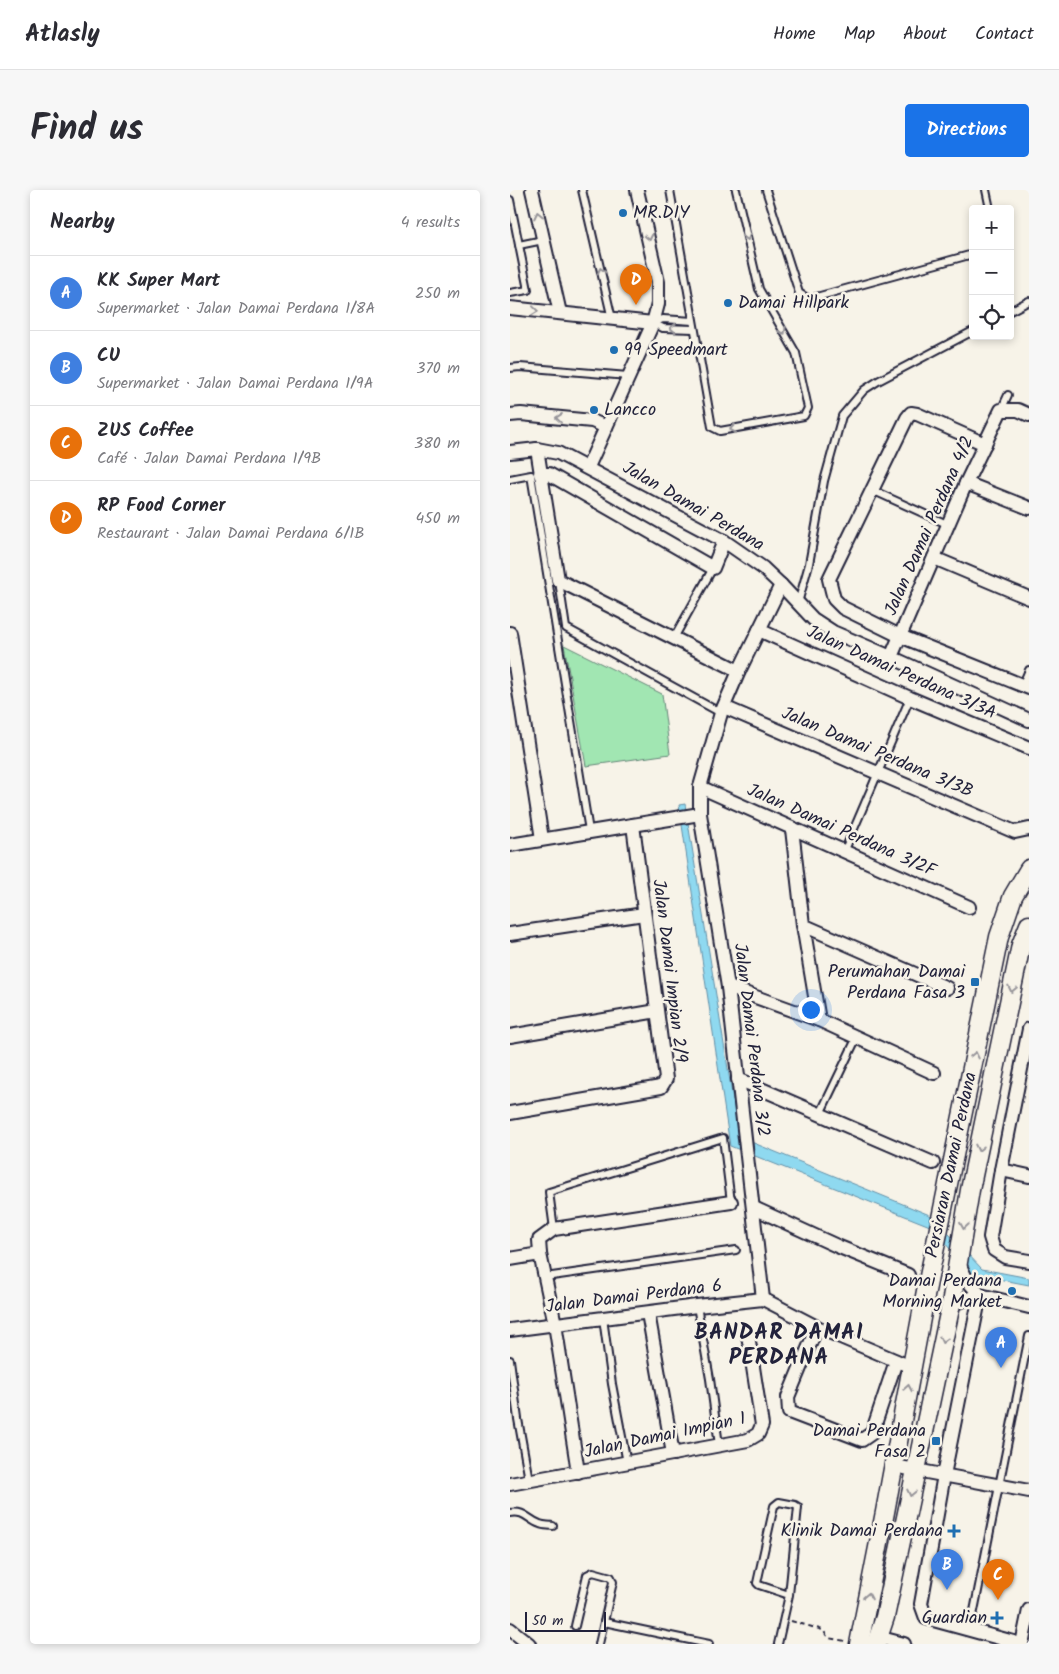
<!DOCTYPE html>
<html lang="en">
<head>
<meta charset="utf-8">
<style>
	body { margin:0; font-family:Kalam,sans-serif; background:#f7f7f7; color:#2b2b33 }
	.controls { position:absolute; right:15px; top:15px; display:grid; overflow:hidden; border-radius:5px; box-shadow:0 2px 8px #0003 }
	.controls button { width:45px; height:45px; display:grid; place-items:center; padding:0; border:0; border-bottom:1px solid #e1e1e2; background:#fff; color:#2b2b33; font:25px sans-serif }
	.scale { position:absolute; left:15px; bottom:12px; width:81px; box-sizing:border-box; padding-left:5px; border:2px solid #22223b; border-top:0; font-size:14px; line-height:18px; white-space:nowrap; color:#22223b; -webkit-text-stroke:4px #f7f3e8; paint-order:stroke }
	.you { position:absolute; left:300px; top:819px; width:18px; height:18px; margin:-12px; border:4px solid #fff; border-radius:50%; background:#1a73e8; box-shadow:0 0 0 8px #1a73e833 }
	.badge { display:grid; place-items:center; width:32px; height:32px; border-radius:50%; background:#1a73e8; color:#fff; font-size:16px; font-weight:700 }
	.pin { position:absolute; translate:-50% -41px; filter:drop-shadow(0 1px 2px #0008) }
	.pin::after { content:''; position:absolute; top:26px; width:18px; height:15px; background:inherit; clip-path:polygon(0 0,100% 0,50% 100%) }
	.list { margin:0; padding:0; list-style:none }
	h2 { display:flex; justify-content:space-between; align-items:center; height:65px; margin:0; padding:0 20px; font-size:21px }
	h2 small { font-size:16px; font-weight:400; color:#7c7c81 }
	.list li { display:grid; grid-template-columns:32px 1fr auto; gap:15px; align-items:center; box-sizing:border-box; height:75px; padding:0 20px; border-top:1px solid #e1e1e2 }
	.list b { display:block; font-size:19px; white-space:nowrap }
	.list p { margin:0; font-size:16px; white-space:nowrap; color:#7c7c81 }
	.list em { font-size:16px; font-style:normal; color:#7c7c81 }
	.icon { flex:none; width:28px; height:28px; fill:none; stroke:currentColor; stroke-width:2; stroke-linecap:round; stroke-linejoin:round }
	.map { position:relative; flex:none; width:519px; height:1454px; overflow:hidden; border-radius:5px }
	header { display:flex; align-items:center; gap:30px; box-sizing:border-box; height:70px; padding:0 25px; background:#fff; border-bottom:1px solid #e1e1e2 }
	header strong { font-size:24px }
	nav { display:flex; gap:28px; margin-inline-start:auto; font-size:18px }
	.intro { display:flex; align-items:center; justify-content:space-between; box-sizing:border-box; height:120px; padding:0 30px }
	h1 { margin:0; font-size:35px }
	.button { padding:12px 22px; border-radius:5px; background:#1a73e8; color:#fff; font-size:18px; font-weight:700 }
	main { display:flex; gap:30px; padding:0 30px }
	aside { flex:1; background:#fff; border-radius:5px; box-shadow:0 2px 8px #0003 }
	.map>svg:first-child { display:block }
	.green { fill:#a1e6b2; stroke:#628476 }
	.water { fill:#8fd9f0; stroke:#6390a8 }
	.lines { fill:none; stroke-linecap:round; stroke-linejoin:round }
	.service-casing { stroke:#22223b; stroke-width:10 }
	.minor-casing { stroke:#22223b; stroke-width:16 }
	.secondary-casing { stroke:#22223b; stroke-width:21 }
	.path { stroke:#22223b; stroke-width:2; stroke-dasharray:5 4; stroke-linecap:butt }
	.service { stroke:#f7f3e8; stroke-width:6 }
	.minor { stroke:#f7f3e8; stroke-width:12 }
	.secondary { stroke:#f7f3e8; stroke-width:18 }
	.oneway { stroke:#97959a }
	.poi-dot { fill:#1f6fb2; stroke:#f7f3e8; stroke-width:2 }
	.labels { text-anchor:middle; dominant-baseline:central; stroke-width:5; stroke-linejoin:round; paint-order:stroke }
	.poi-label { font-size:18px; fill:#22223b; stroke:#f7f3e8; text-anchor:end }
	.street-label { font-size:18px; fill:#22223b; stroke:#f7f3e8 }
	.district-label { font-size:22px; font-weight:bold; letter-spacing:1px; fill:#22223b; stroke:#f7f3e8 }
</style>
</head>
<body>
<header>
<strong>Atlasly</strong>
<nav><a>Home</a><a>Map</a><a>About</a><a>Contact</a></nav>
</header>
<div class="intro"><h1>Find us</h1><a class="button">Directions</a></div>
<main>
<aside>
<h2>Nearby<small>4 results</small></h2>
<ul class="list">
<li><span class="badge" style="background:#3f7fe0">A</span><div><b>KK Super Mart</b><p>Supermarket · Jalan Damai Perdana 1/8A</p></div><em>250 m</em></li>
<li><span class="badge" style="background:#3f7fe0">B</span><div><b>CU</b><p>Supermarket · Jalan Damai Perdana 1/9A</p></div><em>370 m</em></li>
<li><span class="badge" style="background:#e8710a">C</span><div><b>ZUS Coffee</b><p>Café · Jalan Damai Perdana 1/9B</p></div><em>380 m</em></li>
<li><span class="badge" style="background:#e8710a">D</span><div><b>RP Food Corner</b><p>Restaurant · Jalan Damai Perdana 6/1B</p></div><em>450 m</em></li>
</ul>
</aside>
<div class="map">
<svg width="519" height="1454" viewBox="0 0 519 1454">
	<rect width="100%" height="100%" fill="#f7f3e8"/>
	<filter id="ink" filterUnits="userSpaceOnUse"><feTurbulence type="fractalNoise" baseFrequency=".02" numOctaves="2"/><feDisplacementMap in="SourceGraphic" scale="10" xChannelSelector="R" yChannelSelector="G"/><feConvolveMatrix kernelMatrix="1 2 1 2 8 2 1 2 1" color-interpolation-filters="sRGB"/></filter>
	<g filter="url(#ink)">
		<polygon class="green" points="54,455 152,504 160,564 76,576"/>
		<polygon class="water" points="175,614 229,947 422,1026 472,1079 519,1088 519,1095 462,1084 420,1036 220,956 169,615"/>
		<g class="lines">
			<defs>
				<g id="service">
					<polyline points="72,0 102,129"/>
					<polyline points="160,0 202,237 210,241 294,226 298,218 286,163 249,99 226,0"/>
					<polyline points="256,0 289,103 299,109 463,64"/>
					<polyline points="476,0 480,19"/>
					<polyline points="0,10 18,100 0,103"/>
					<polyline points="9,55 33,50"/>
					<polyline points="500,121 519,111"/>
					<polyline points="143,133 153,138 184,139"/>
					<polyline points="143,133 153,129 183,131"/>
					<polyline points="0,178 10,177 118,186"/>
					<polyline points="491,220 498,205"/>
					<polyline points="0,289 21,285 79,641"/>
					<polyline points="362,300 439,335"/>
					<polyline points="49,391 56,438 211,523"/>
					<polyline points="288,413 299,374 314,291 332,226 354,200 368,191 463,141"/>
					<polyline points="164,448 203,378"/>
					<polyline points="512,496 519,480"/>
					<polyline points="334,662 400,508"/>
					<polyline points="310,924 347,847"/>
					<polyline points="44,1039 39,1002 213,948 221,1012"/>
					<polyline points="35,1087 226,1060"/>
					<polyline points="187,1116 200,1189 209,1255"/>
					<polyline points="93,1128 102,1194 117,1273"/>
					<polyline points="0,1170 8,1229 19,1290"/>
					<path d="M0,1323C15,1320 18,1330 30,1334C34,1336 39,1335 43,1336"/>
					<polyline points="94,1432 199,1454"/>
					<polyline points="65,1436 77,1385 83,1382 101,1387 103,1392 89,1454"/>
					<polyline points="460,1441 519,1146"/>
					<polyline points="268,1454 279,1405 288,1317 285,1315 269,1312 264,1316 247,1393 249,1395 279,1405"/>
				</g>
				<g id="minor">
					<polyline points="22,0 50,123"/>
					<polyline points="0,118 143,133"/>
					<polyline points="0,225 11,224 82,231 96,237"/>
					<polyline points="475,254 407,224 401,223 397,228 319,389 324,409 333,418 390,446 519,498"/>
					<polyline points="27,259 48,390 229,481"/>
					<polyline points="0,262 27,259 48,263 214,351 253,378 271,395 303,429 323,442 381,467 519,530"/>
					<polyline points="78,277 143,133 148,114 148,92 127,0"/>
					<polyline points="30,284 39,284 203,378 214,351"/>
					<polyline points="456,293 519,318"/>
					<polyline points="424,368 519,408"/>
					<polyline points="249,440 400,508 519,558"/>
					<polyline points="0,443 32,649"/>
					<polyline points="381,467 456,293 491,220 508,220 519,225"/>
					<polyline points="214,517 505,642 519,639"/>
					<polyline points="190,597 459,717"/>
					<polyline points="282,639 293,735 309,830"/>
					<polyline points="0,655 190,624"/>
					<polyline points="293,735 437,798"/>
					<polyline points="0,744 134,724"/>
					<polyline points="218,797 309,830 424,883"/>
					<polyline points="519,839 491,980 480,1047 484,1060 495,1067 519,1071"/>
					<polyline points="0,846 147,821"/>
					<polyline points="228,889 423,973"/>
					<polyline points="0,923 151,897 156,889 123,635"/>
					<polyline points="491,980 519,986"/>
					<polyline points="244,1018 327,1056 398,1085"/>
					<polyline points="0,1069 30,1064"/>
					<polyline points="448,1072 457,1090 470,1105"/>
					<polyline points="470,1105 434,1285 411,1414 416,1428 511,1454"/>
					<polyline points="253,1109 218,797 190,624 190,597 211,523 229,481 271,395"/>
					<polyline points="253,1109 307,1137 394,1174"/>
					<polyline points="441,1114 470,1105 519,1117"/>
					<polyline points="138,1123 163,1264"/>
					<polyline points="307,1137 278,1207 279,1222 352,1250 362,1243 386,1171"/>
					<polyline points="0,1140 187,1116 253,1109"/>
					<polyline points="384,1276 519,1301"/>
					<polyline points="68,1282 45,1134 30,1064 29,1050 44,1039 221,1012"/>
					<polyline points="0,1294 238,1250 248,1244 252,1235 238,1145"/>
					<polyline points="0,1439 19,1454"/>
					<polyline points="375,1449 394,1454"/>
					<polyline points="512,1454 519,1420"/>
				</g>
				<g id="secondary">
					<polyline points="349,1454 375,1322 416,1101 489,747 503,706 519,679"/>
					<polyline points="366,1454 375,1427 441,1114 460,1000 511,755 519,735"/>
				</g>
			</defs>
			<use href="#service" class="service-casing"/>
			<use href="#minor" class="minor-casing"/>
			<use href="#secondary" class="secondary-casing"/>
			<polyline class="path" points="281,1431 313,1440 318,1448 336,1451"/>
			<use href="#service" class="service"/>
			<use href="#minor" class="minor"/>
			<use href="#secondary" class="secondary"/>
		</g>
		<defs><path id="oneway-chevron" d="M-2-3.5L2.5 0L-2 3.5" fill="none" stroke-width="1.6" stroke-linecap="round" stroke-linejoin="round" transform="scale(1.25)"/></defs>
		<g class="oneway">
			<use href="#oneway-chevron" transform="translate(28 25) rotate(-103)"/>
			<use href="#oneway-chevron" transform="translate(139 47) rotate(78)"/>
			<use href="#oneway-chevron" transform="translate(237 47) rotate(76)"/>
			<use href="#oneway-chevron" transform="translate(91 81) rotate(-103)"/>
			<use href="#oneway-chevron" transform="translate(25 121) rotate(6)"/>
			<use href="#oneway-chevron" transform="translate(163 138) rotate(-178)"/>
			<use href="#oneway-chevron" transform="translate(273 141) rotate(60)"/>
			<use href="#oneway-chevron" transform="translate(49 228) rotate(-174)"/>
			<use href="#oneway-chevron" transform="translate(223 239) rotate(170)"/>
			<use href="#oneway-chevron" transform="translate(502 799) rotate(102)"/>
			<use href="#oneway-chevron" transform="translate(465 865) rotate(-78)"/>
			<use href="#oneway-chevron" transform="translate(469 958) rotate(102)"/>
			<use href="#oneway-chevron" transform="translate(454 1036) rotate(99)"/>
			<use href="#oneway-chevron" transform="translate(433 1150) rotate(102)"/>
			<use href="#oneway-chevron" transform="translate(398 1198) rotate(-80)"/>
			<use href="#oneway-chevron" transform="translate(401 1303) rotate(102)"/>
			<use href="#oneway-chevron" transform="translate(358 1406) rotate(-79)"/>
		</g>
	</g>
	<g class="poi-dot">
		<circle cx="113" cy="23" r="5"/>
		<circle cx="218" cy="113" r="5"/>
		<circle cx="104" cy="160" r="5"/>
		<circle cx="84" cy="220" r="5"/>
		<rect x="460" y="787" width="10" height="10" rx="2.5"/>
		<circle cx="502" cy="1101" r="5"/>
		<rect x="421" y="1246" width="10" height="10" rx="2.5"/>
		<path d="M441.5 1333.5h5v5h5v5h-5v5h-5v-5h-5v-5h5z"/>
		<path d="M484.5 1420.5h5v5h5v5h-5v5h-5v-5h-5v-5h5z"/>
	</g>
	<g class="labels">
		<g class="poi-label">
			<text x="123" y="23" text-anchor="start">MR.DIY</text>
			<text x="228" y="113" text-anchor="start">Damai Hillpark</text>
			<text x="114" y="160" text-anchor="start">99 Speedmart</text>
			<text x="94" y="220" text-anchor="start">Lancco</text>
			<text x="455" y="782">Perumahan Damai<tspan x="455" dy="21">Perdana Fasa 3</tspan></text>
			<text x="492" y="1091">Damai Perdana<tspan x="492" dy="21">Morning Market</tspan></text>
			<text x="416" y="1241">Damai Perdana<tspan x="416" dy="21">Fasa 2</tspan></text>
			<text x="433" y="1341">Klinik Damai Perdana</text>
			<text x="477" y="1428">Guardian</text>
		</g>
		<g class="street-label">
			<text transform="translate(183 317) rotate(30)">Jalan Damai Perdana</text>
			<text transform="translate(420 336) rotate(-66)">Jalan Damai Perdana 4/2</text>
			<text transform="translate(391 483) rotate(24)">Jalan Damai Perdana 3/3A</text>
			<text transform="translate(367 563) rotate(23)">Jalan Damai Perdana 3/3B</text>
			<text transform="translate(331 641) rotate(24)">Jalan Damai Perdana 3/2F</text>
			<text transform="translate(159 781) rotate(83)">Jalan Damai Impian 2/9</text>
			<text transform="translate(241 850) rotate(83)">Jalan Damai Perdana 3/2</text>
			<text transform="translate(442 975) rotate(-78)">Persiaran Damai Perdana</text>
			<text transform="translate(124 1107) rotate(-7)">Jalan Damai Perdana 6</text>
			<text transform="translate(155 1246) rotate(-12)">Jalan Damai Impian 1</text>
		</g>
		<g class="district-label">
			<text x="269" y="1143">BANDAR DAMAI<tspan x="269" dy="25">PERDANA</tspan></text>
		</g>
	</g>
</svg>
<div class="controls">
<button>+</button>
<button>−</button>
<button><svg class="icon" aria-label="locate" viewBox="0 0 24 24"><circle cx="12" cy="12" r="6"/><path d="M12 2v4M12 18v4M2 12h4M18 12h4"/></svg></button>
</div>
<div class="scale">50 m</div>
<div class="you"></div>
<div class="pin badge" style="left:491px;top:1178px;background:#3f7fe0">A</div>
<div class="pin badge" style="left:437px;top:1400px;background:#3f7fe0">B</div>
<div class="pin badge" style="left:488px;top:1410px;background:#e8710a">C</div>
<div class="pin badge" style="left:126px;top:115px;background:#e8710a">D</div>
</div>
</main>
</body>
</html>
